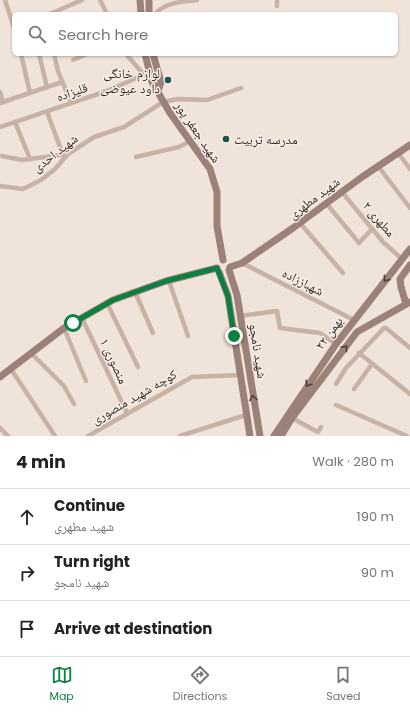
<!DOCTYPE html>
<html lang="en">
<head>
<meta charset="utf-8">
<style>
	body { margin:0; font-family:Poppins,"Noto Naskh Arabic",sans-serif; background:#f2f2f2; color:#222 }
	.stop { position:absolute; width:12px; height:12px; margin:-9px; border:3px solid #0b8043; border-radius:50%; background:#fff }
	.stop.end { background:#0b8043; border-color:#fff; box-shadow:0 1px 4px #0008 }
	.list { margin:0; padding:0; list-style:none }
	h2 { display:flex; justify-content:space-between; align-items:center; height:52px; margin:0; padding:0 16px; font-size:17px }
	h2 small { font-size:13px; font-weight:400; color:#767676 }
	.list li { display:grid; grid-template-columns:26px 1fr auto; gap:12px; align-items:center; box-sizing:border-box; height:56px; padding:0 16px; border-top:1px solid #e0e0e0 }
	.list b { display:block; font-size:15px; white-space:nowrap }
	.list p { margin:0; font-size:13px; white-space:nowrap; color:#767676 }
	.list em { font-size:13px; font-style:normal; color:#767676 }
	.icon { flex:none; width:22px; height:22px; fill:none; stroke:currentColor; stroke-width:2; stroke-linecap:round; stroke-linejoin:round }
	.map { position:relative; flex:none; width:410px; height:436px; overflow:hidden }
	.search { position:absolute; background:#fff; box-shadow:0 1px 3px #0004; left:12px; right:12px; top:12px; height:44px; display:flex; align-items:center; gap:10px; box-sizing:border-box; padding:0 14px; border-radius:6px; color:#767676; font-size:15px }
	.sheet { height:220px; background:#fff }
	nav { display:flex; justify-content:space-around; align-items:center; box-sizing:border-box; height:56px; border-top:1px solid #e0e0e0; background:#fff; font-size:11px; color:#767676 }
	nav a { display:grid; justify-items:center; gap:2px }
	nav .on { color:#0b8043 }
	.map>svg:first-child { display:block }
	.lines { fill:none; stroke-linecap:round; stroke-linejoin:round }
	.street { stroke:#c7b2a5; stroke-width:4.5 }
	.secondary { stroke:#9b8177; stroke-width:7 }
	.oneway { stroke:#4e3f3a }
	.route { stroke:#0b8043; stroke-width:5 }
	.poi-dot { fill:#1e5352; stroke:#f8eee5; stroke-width:1.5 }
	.labels { text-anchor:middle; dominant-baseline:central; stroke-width:3; stroke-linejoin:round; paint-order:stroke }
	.poi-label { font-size:13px; fill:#342926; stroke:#f8eee5; text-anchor:end }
	.street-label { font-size:13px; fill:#342926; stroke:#f8eee5 }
</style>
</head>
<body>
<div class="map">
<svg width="410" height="436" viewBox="0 0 410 436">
	<rect width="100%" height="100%" fill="#f0e3d9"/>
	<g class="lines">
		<g class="street">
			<polyline points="5,0 14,28"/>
			<polyline points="100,0 107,14"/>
			<polyline points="277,0 277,6"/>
			<polyline points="50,14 82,0"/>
			<path d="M155,14C165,2 183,2 197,0"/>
			<polyline points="21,54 30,93"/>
			<polyline points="39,54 47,87"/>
			<polyline points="54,54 58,71 71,103"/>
			<polyline points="126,54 144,75"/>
			<polyline points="73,60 87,54"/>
			<polyline points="0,92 3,102 1,103"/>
			<polyline points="3,102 62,82"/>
			<polyline points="47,112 63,155"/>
			<polyline points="15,122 30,159"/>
			<polyline points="0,127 107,91 150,72"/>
			<polyline points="398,153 410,169"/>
			<polyline points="2,156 22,160 68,154"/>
			<polyline points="136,157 179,147 190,141"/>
			<polyline points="378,166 410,208"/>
			<polyline points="0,186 23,189 41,180 55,169 68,154 94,137 124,127 163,102 178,99 207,100 241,88"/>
			<polyline points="342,192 383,242 402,259"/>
			<polyline points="326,203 359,243 372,229"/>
			<polyline points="300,223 343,273"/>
			<polyline points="242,263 354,320"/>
			<polyline points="169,281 188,336"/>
			<polyline points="135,292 153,333"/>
			<polyline points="107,303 138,367"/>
			<polyline points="240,316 277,311 280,328 320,333 336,344"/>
			<polyline points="82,318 127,413"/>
			<polyline points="64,328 86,381"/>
			<polyline points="31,353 64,386 74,404"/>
			<polyline points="359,353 410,394"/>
			<polyline points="11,369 55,436"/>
			<polyline points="336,384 346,368 384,328 386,328 410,348"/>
			<polyline points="354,389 372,364"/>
			<polyline points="336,405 407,436"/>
			<polyline points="292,418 316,431 318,432 321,427"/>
			<polyline points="0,428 8,436"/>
			<polyline points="88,436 192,377 240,375"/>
			<polyline points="180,436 246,415"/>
		</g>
		<g class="secondary">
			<polyline points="140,0 141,14"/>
			<polyline points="149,0 149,14"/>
			<polyline points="145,54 152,82 170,113 210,169 217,192 217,226 223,260"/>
			<polyline points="153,54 161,82 158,91"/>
			<polyline points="230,267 242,263 293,228 362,177 410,145"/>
			<polyline points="229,270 237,295 260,436"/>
			<polyline points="219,272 228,296 250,436"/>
			<polyline points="406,304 401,287 400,279 410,265"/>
			<polyline points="0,377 64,328 113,300 166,281 217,268"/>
			<polyline points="274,436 336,344 410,249"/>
			<polyline points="281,436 292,418 357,332 410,302"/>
		</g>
	</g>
	<defs><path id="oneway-chevron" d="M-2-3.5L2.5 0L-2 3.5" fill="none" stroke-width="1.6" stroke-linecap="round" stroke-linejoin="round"/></defs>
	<g class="oneway">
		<use href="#oneway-chevron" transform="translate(386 279) rotate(128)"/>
		<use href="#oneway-chevron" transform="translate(345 348) rotate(-51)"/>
		<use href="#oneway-chevron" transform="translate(308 384) rotate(124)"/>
		<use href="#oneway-chevron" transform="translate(253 398) rotate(-99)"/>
	</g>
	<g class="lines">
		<polyline class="route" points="73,323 113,300 166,281 217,268 228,296 234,336"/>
	</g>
	<g class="poi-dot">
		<circle cx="168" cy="80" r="4"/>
		<circle cx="226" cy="139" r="4"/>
	</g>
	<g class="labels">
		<g class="poi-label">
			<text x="160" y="73">لوازم خانگی<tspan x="160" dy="15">داود عیوضی</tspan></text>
			<text x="234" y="139" text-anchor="start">مدرسه تربیت</text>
		</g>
		<g class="street-label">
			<text transform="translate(72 92) rotate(-19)">قلیزاده</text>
			<text transform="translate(198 132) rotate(56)">شهید جعفر پور</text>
			<text transform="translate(55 153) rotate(-38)">شهید احدی</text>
			<text transform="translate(314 198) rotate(-37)">شهید مطهری</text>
			<text transform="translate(379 219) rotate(50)">مطهری ۲</text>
			<text transform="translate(303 282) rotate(27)">شهباززاده</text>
			<text transform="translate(329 333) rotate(-54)">۲۲ بهمن</text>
			<text transform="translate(258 351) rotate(81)">شهید نامجو</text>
			<text transform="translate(114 361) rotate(65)">منصوری ۱</text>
			<text transform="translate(134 397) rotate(-30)">کوچه شهید منصوری</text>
		</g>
	</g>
</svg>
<div class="stop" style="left:73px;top:323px"></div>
<div class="stop end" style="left:234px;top:336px"></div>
<div class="search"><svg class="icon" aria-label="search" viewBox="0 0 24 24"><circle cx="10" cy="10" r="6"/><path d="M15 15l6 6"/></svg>Search here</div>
</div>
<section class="sheet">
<h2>4 min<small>Walk · 280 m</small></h2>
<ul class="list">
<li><svg class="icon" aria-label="ahead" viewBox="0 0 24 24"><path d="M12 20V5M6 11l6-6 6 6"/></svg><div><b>Continue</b><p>شهید مطهری</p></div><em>190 m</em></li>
<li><svg class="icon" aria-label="right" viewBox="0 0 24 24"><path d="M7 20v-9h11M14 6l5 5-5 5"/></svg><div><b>Turn right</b><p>شهید نامجو</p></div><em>90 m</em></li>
<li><svg class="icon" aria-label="arrive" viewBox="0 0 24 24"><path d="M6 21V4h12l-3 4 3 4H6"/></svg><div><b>Arrive at destination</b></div></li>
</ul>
</section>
<nav>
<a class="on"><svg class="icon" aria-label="map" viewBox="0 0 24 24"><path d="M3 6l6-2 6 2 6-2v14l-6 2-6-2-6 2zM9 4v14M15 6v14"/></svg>Map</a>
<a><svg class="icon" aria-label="directions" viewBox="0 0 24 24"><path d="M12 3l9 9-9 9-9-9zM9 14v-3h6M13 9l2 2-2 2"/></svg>Directions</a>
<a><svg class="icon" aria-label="saved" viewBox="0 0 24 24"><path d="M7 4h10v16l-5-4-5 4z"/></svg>Saved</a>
</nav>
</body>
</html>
